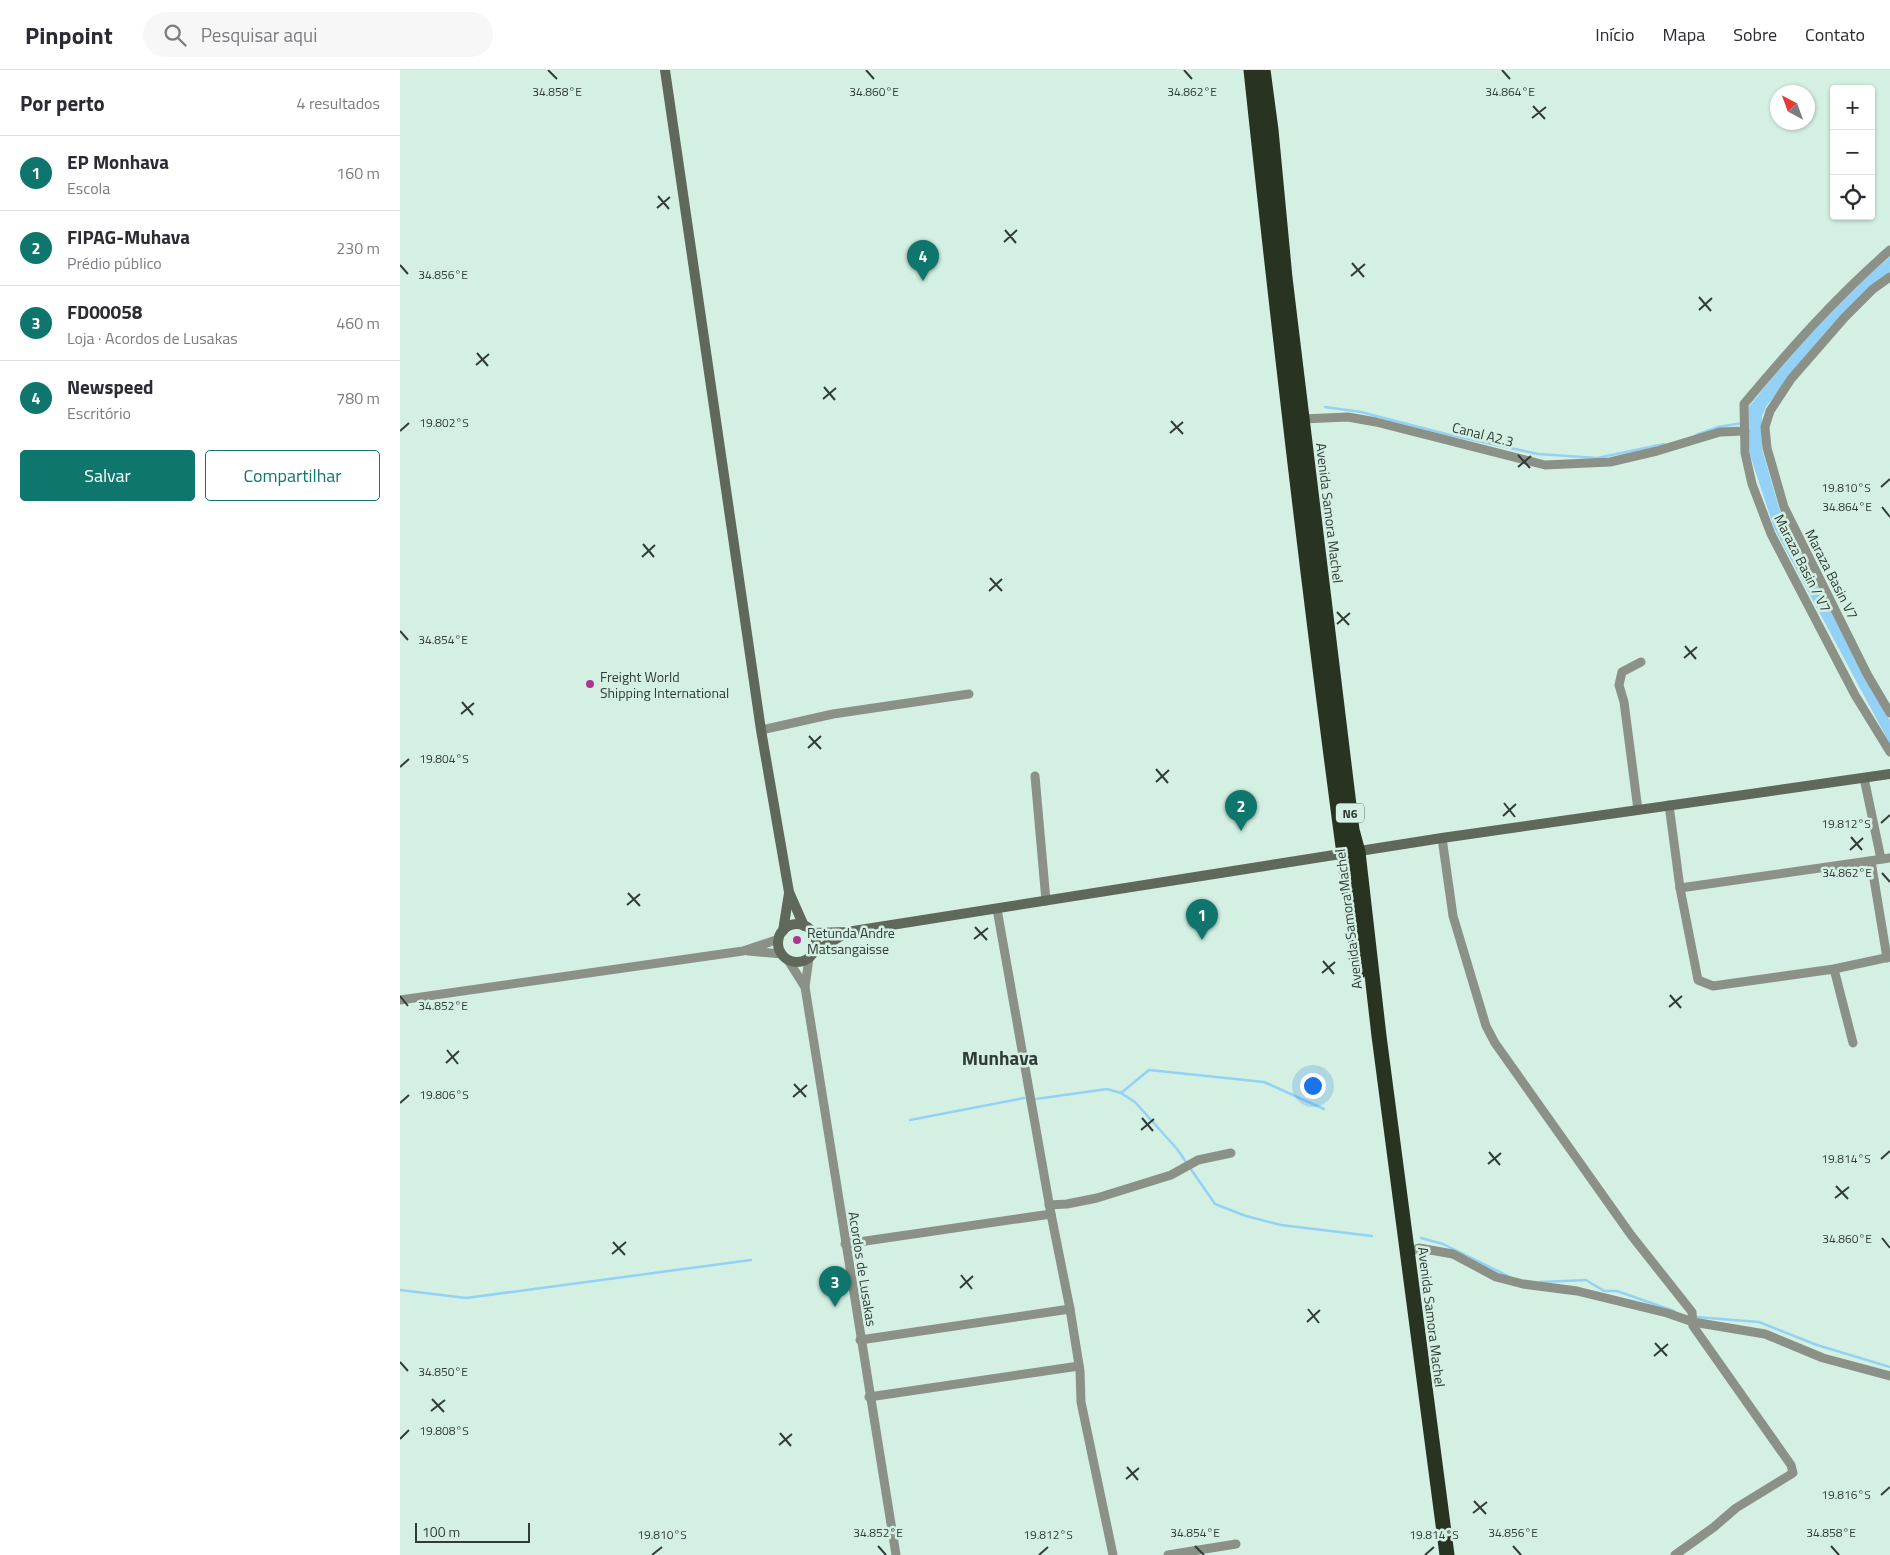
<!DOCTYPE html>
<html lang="pt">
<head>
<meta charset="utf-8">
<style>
	body { margin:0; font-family:"Titillium Web",sans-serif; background:#f7f7f7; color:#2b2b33 }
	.controls { position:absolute; right:15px; top:15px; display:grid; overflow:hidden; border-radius:5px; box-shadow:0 1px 4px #0004 }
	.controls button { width:45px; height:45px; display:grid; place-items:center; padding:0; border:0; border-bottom:1px solid #e1e1e2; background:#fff; color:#2b2b33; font:25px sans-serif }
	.compass { position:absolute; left:1370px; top:15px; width:45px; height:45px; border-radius:50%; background:#fff; box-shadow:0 1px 4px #0004; rotate:319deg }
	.scale { position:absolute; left:15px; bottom:12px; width:115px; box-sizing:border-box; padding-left:5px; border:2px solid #313c37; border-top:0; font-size:14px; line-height:18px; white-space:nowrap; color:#313c37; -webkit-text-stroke:4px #d4f0e3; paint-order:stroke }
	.you { position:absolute; left:912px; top:1015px; width:18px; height:18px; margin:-12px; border:4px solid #fff; border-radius:50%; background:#1a73e8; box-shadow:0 0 0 8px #1a73e833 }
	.badge { display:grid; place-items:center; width:32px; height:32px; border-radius:50%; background:#0f766e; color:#fff; font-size:16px; font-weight:700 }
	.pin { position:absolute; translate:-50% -41px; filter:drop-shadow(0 1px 2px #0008) }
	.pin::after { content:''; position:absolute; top:26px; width:18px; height:15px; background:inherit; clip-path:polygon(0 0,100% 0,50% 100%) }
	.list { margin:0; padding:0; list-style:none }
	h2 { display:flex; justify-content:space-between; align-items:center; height:65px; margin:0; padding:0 20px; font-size:21px }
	h2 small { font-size:16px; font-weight:400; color:#7c7c81 }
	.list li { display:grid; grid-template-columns:32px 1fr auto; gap:15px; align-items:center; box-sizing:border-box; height:75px; padding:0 20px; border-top:1px solid #e1e1e2 }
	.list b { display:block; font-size:19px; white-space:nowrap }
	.list p { margin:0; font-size:16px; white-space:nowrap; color:#7c7c81 }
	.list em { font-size:16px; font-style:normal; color:#7c7c81 }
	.actions { display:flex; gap:10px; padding:15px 20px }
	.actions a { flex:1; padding:11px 0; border:1px solid #0f766e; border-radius:5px; text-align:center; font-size:18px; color:#0f766e }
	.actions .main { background:#0f766e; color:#fff }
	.icon { flex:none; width:28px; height:28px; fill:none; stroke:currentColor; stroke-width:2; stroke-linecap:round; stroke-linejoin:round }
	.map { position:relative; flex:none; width:1490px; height:1485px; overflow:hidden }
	header { display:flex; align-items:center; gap:30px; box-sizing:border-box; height:70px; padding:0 25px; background:#fff; border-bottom:1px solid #e1e1e2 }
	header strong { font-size:24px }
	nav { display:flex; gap:28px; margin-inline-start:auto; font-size:18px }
	.search { width:350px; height:45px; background:#f7f7f7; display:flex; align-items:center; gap:12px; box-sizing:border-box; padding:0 18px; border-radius:28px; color:#7c7c81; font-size:19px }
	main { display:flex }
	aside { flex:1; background:#fff }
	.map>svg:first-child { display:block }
	.water { fill:#93d2f6 }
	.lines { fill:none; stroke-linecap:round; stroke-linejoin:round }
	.stream { stroke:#93d2f6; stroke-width:2.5 }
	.street { stroke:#8c9188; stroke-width:9 }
	.secondary { stroke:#60685b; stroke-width:10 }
	.highway { stroke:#293321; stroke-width:15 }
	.ticks { fill:none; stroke:#313c37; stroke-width:2 }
	.poi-dot { fill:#a93792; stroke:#d4f0e3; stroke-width:2 }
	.labels { text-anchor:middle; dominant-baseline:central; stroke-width:5; stroke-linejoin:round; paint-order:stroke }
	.shield { fill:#d4f0e3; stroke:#62726b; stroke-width:1 }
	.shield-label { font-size:12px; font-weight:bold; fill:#313c37 }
	.street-label { font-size:14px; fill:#313c37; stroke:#d4f0e3 }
	.poi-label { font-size:14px; fill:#313c37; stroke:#d4f0e3; text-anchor:start }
	.district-label { font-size:19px; font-weight:bold; fill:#313c37; stroke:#d4f0e3 }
	.ticks-label { font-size:12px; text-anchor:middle; fill:#313c37; stroke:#d4f0e3; stroke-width:5; stroke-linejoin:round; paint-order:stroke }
</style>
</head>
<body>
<header>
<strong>Pinpoint</strong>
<div class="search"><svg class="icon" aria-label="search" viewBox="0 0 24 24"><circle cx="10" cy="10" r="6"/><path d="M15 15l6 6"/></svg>Pesquisar aqui</div>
<nav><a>Início</a><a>Mapa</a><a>Sobre</a><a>Contato</a></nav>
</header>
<main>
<aside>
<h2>Por perto<small>4 resultados</small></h2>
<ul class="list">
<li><span class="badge">1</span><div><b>EP Monhava</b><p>Escola</p></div><em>160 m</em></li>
<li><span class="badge">2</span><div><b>FIPAG-Muhava</b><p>Prédio público</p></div><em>230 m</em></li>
<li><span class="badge">3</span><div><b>FD00058</b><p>Loja · Acordos de Lusakas</p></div><em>460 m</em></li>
<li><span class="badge">4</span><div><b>Newspeed</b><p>Escritório</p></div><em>780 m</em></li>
</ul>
<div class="actions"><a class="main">Salvar</a><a>Compartilhar</a></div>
</aside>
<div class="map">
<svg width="1490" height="1485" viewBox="0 0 1490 1485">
	<rect width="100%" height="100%" fill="#d4f0e3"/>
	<path class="water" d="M1490,187V203L1407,287L1367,335L1362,346V379L1379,438L1464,607L1490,650V674L1374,458L1350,385L1347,339C1391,285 1435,231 1490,187Z"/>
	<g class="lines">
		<g class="stream">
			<polyline points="925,337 961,342 1046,364 1138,384 1197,388 1264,374"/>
			<polyline points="1296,365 1318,357 1343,353"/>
			<polyline points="721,1023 749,1000 864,1012 924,1039"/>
			<polyline points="636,1029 707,1019 721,1023 735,1032 777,1079 815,1134 846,1146 881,1155 972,1166"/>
			<polyline points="510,1050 624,1028"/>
			<polyline points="1021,1168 1043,1174 1108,1206"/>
			<polyline points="1140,1212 1186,1210 1204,1221 1217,1221 1274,1241"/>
			<polyline points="0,1220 66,1228 351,1190"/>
			<polyline points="1296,1247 1359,1252 1417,1275 1490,1297"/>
		</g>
		<g class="street">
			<path d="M1490,180C1436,227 1390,279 1344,334L1345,383L1352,414L1371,464L1455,625L1490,682"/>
			<polyline points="1490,207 1473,219 1445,247 1391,309 1370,341 1365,357 1367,378 1384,437 1467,604 1490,643"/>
			<polyline points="902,349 948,347 976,352 1145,395 1210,392 1257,381 1320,362 1345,361"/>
			<polyline points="361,660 433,644 569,624"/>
			<polyline points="635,706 646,831"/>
			<polyline points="1464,708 1481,789"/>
			<polyline points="1269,735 1280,818 1298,910 1313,916 1434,899 1490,887"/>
			<polyline points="1238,740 1224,632 1219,615 1222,602 1241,592"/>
			<polyline points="1042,768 1053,846 1086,956 1095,973 1231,1165 1292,1242 1293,1256 1391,1395 1393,1403 1336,1438 1314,1457 1275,1485"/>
			<polyline points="1471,791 1487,888"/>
			<polyline points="1280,818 1490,788"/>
			<polyline points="597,839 651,1144 670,1239 680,1301 681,1332 713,1485"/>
			<polyline points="348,881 382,884"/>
			<polyline points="409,888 405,917 496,1485"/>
			<polyline points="388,890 405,917"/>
			<polyline points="1434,899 1453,973"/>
			<polyline points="0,930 343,881 379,869"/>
			<polyline points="649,1135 667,1134 697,1128 771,1105 798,1090 831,1083"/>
			<polyline points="445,1174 651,1144"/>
			<polyline points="1007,1183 1019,1178 1053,1184 1096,1207 1123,1214 1177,1221 1267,1243 1293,1252 1365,1264 1423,1288 1490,1306"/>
			<polyline points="460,1270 670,1239"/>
			<polyline points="469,1327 679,1296"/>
			<polyline points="768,1485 836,1474"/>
		</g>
		<g class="secondary">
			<polyline points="265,0 361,660 389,822 404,856"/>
			<circle cx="397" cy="873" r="19"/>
			<polyline points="383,861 389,823"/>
			<polyline points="413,863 447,862 1042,768 1490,704"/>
			<polyline points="413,883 446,863"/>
		</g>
		<g class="highway">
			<path d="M851,0C883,301 918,601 960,901"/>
			<polyline points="863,0 871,60 885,208 952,760 958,782 979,966 1047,1485"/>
		</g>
	</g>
	<path class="ticks" d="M148,0L157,9M466,0L474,9M784,0L792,9M1102,0L1110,9M1133,36L1145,49M1132,48L1146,37M258,126L269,139M257,138L270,127M605,160L616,173M604,172L617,160M952,193L964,207M0,195L8,204M951,206L965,194M1299,227L1311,241M1299,240L1312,228M77,283L88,296M76,295L89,284M424,317L435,330M423,329L436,318M771,351L783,364M0,361L9,353M770,363L783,352M1118,385L1130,398M1118,397L1131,386M1481,417L1490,409M1482,437L1490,447M243,474L254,487M242,487L255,475M590,508L602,521M589,521L602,509M937,542L949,555M937,554L950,543M0,561L8,570M1285,576L1296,589M1284,588L1297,577M62,632L73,645M61,644L74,633M409,666L421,679M408,678L421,666M0,697L9,689M756,699L768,713M756,712L769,700M1104,733L1115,747M1103,746L1116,734M1481,753L1490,745M1451,767L1462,780M1450,780L1463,768M1482,803L1490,812M228,823L240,836M227,835L240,824M575,857L587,870M574,869L588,858M923,891L934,904M922,903L935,892M1270,925L1281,938M0,926L8,936M1269,937L1282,926M47,980L58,994M46,993L59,981M394,1014L406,1027M393,1027L407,1015M0,1033L9,1025M742,1048L753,1061M741,1060L754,1049M1089,1082L1100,1095M1481,1089L1490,1081M1088,1094L1101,1083M1436,1116L1448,1129M1435,1128L1449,1117M1482,1168L1490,1178M213,1172L225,1185M212,1184L226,1172M561,1205L572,1219M560,1218L573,1206M908,1239L919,1253M907,1252L920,1240M1255,1273L1267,1286M1254,1286L1268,1274M0,1292L8,1301M32,1329L44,1342M31,1341L45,1330M380,1363L391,1376M0,1369L9,1360M379,1375L392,1364M727,1397L738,1410M726,1409L739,1398M1481,1425L1490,1417M1074,1431L1086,1444M1073,1443L1087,1432M478,1476L486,1485M795,1476L804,1485M1113,1476L1121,1485M1431,1476L1439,1485M252,1485L262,1477M639,1485L648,1477M1025,1485L1034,1477"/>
	<g class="poi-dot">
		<circle cx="190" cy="614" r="5"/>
		<circle cx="397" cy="870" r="5"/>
	</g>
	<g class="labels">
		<rect class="shield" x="936" y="733.5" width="28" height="19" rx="4"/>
		<g class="shield-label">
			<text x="950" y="743">N6</text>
		</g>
		<g class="street-label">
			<text transform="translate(1083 364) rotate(14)">Canal A2.3</text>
			<text transform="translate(930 443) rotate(83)">Avenida Samora Machel</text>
			<text transform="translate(1403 493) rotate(63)">Maraza Basin / V7</text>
			<text transform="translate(1432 504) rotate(63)">Maraza Basin V7</text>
			<text transform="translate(948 849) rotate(-97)">Avenida Samora Machel</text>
			<text transform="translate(463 1199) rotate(81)">Acordos de Lusakas</text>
			<text transform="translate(1032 1247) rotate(83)">Avenida Samora Machel</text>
		</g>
		<g class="poi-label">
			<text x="200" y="606">Freight World<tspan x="200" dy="16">Shipping International</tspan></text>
			<text x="407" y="862">Retunda Andre<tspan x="407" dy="16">Matsangaisse</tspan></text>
		</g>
		<g class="district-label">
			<text x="600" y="987">Munhava</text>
		</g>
	</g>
	<g class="ticks-label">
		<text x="1110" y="26">34.864°E</text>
		<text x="157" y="26">34.858°E</text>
		<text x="474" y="26">34.860°E</text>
		<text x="792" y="26">34.862°E</text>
		<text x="43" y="209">34.856°E</text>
		<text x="44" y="357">19.802°S</text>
		<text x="1446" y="422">19.810°S</text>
		<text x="1447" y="441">34.864°E</text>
		<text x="43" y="574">34.854°E</text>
		<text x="44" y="693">19.804°S</text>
		<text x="1446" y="758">19.812°S</text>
		<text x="1447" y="807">34.862°E</text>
		<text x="43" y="940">34.852°E</text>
		<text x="44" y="1029">19.806°S</text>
		<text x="1446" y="1093">19.814°S</text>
		<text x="1447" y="1173">34.860°E</text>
		<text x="43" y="1306">34.850°E</text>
		<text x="44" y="1365">19.808°S</text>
		<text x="1446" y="1429">19.816°S</text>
		<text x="478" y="1467">34.852°E</text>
		<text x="795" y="1467">34.854°E</text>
		<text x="1113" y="1467">34.856°E</text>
		<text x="1431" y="1467">34.858°E</text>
		<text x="262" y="1469">19.810°S</text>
		<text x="648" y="1469">19.812°S</text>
		<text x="1034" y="1469">19.814°S</text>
	</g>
</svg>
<div class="controls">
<button>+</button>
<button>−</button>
<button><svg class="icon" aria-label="locate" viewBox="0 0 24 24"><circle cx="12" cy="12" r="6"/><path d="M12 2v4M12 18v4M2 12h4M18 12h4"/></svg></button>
</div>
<svg class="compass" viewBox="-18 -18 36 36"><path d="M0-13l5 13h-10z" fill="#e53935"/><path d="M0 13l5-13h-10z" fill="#7c7c81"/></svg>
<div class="scale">100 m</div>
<div class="you"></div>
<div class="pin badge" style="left:802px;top:870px">1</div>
<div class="pin badge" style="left:841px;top:761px">2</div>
<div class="pin badge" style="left:435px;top:1237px">3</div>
<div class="pin badge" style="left:523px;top:211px">4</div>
</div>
</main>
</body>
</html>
